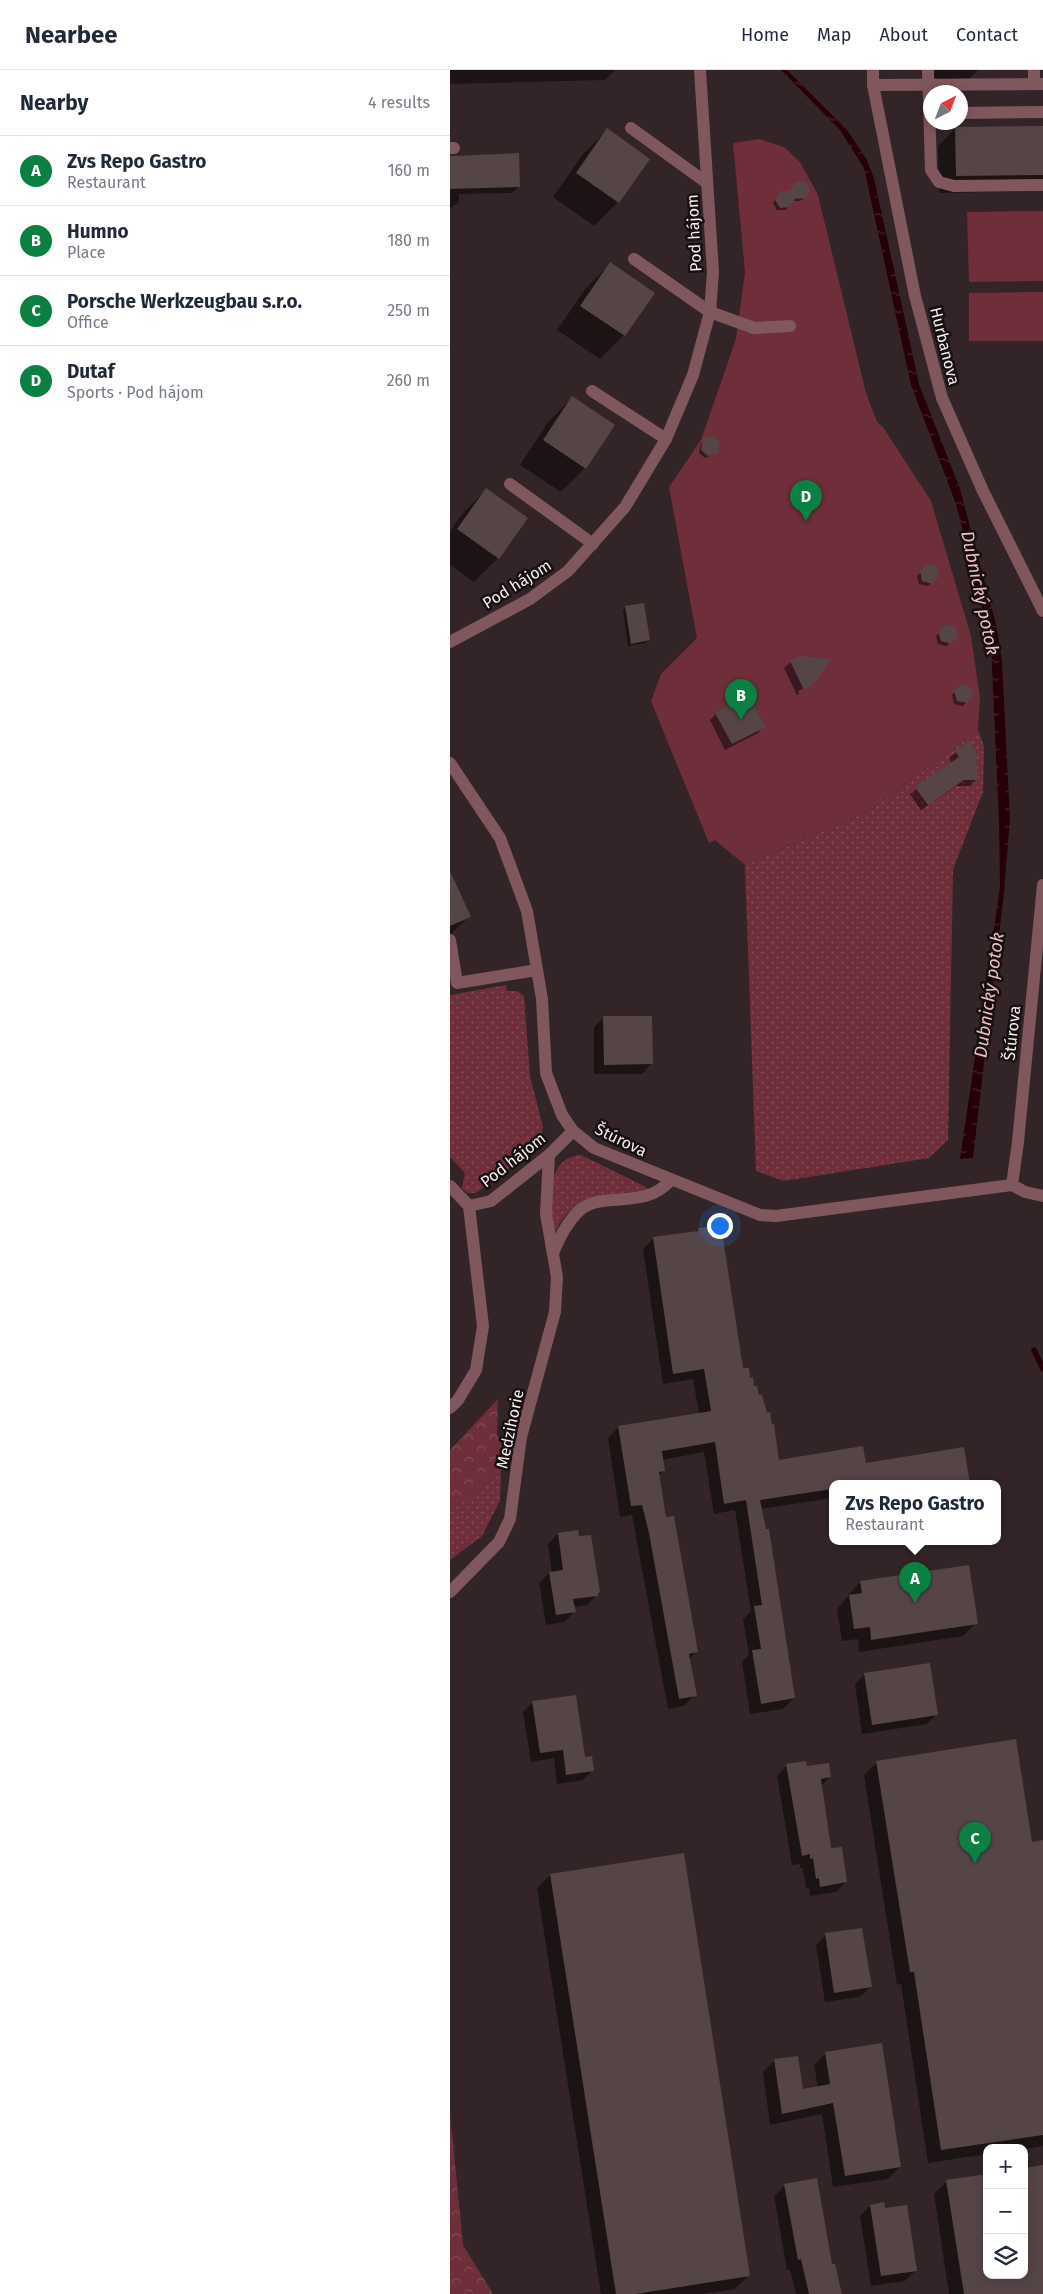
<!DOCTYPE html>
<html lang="en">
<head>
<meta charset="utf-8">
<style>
	body { margin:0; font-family:"Fira Sans",sans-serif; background:#f6f6f7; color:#1f2937 }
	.controls { position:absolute; right:15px; bottom:15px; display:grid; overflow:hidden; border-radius:10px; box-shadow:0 2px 12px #0003 }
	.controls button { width:45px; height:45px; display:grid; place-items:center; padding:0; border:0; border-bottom:1px solid #e0e1e3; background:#fff; color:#1f2937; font:25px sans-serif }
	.compass { position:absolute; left:473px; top:15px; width:45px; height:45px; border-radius:50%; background:#fff; box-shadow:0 2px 12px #0003; rotate:42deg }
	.you { position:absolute; left:269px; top:1155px; width:18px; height:18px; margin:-12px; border:4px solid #fff; border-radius:50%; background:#1a73e8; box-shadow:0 0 0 8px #1a73e833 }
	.badge { display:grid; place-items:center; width:32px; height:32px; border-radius:50%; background:#0b8043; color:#fff; font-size:16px; font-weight:700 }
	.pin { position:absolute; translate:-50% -41px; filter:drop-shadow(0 1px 2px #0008) }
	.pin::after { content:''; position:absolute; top:26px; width:18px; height:15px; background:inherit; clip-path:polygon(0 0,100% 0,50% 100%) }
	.popup { position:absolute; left:379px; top:1410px; width:172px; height:65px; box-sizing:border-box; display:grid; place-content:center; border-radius:10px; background:#fff; filter:drop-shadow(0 1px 4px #0005); font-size:16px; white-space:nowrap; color:#747a83 }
	.popup b { font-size:19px; color:#1f2937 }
	.popup::after { content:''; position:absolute; left:50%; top:100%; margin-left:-10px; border:10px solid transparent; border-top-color:#fff }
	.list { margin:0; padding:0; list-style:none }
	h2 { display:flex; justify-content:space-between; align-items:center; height:65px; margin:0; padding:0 20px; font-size:21px }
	h2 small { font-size:16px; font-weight:400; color:#747a83 }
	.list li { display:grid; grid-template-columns:32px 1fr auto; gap:15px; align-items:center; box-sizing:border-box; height:70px; padding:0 20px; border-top:1px solid #e0e1e3 }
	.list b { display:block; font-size:19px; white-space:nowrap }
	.list p { margin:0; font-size:16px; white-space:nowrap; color:#747a83 }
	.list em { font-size:16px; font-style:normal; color:#747a83 }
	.icon { flex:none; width:28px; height:28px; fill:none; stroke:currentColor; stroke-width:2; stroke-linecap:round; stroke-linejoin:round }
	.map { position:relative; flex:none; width:593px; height:2224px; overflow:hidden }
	header { display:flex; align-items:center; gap:30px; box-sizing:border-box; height:70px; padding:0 25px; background:#fff; border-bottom:1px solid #e0e1e3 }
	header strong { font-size:24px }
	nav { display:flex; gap:28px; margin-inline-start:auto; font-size:18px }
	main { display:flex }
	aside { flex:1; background:#fff }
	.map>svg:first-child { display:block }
	.grass { fill:url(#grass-dots) }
	.forest { fill:url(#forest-crowns) }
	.park { fill:#6e2e3a }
	.water { fill:url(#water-ripples) }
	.shadow { fill:#0007 }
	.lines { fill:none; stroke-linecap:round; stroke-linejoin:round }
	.stream { stroke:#260007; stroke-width:5.5 }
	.building { fill:#554547 }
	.street { stroke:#7f575c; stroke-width:12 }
	.labels { text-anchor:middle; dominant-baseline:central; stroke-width:5; stroke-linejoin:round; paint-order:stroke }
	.street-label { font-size:16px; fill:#f8eeef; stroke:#161011 }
	.water-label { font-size:18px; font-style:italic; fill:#f1bdc3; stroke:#161011 }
</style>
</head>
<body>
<header>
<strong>Nearbee</strong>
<nav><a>Home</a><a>Map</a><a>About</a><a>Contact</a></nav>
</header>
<main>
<aside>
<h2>Nearby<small>4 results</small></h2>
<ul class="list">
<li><span class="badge">A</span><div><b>Zvs Repo Gastro</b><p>Restaurant</p></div><em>160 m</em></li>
<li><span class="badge">B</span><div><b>Humno</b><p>Place</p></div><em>180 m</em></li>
<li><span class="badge">C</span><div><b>Porsche Werkzeugbau s.r.o.</b><p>Office</p></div><em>250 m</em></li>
<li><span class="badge">D</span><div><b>Dutaf</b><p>Sports · Pod hájom</p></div><em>260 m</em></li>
</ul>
</aside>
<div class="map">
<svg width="593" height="2224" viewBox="0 0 593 2224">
	<defs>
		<pattern id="grass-dots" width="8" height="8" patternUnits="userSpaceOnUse" patternTransform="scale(1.25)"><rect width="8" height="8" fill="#6e2e3a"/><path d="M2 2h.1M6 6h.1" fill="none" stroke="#834d57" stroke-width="1.8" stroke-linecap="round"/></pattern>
		<pattern id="forest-crowns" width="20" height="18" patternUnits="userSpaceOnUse" patternTransform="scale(1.25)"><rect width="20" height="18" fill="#6e2e3a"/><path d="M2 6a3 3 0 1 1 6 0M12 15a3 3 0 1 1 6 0" fill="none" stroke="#834d57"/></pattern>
		<pattern id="water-ripples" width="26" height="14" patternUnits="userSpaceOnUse" patternTransform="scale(1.25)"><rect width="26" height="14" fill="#260007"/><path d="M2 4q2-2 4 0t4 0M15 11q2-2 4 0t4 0" fill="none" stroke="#46262b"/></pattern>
	</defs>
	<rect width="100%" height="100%" fill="#332527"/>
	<g class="grass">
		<polygon points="528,660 534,676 533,722 503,799 498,1070 479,1088 334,1111 306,1101 295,795 419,741"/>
		<polygon points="56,915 57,921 67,921 74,926 80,1006 93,1057 91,1067 86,1076 77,1085 26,1123 17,1123 12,1118 15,1103 0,1087 0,925"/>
		<path d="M131,1085L196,1117L198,1120C160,1125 123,1123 105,1162C100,1137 93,1088 131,1085Z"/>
		<polygon points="51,1402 50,1431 32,1466 0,1490 0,1442"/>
	</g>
	<g class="forest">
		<polygon points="48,1329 47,1366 58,1374 51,1402 0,1442 0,1380"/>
		<polygon points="0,2042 13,2175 43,2224 0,2224"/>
	</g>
	<g class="park">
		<polygon points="309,69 334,77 350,92 368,125 416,323 427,352 433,357 481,431 521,566 530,628 528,660 419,741 295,795 265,770 259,773 201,631 211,604 247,568 219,417 251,370 286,269 295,202 283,73"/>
		<polygon points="593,141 593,211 519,212 517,142"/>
		<polygon points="593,222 593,271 519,271 519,223"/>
	</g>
	<polygon class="water" points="331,0 337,0 397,60 416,88 424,108 469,314 510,419 547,558 552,591 560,750 554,822 523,1088 510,1089 550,817 549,752 541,574 506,434 461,315 414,98 390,60"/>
	<g class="shadow">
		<polygon points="0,0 165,0 155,10 0,14"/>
		<polygon points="483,0 528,0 512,16 483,17"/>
		<polygon points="593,57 593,121 489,123 488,76 506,58"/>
		<polygon points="157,60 168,132 144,156 103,127 133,84"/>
		<polygon points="68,84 69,116 62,123 9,124 9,132 0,139 0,86"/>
		<polygon points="330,122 354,128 350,131 342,131 336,140 327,140 323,133"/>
		<polygon points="160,194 174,265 150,289 107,260 136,218"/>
		<polygon points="122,328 164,356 135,398 111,422 70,395 98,352"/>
		<polygon points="254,370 267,382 255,388 249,383 251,374"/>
		<polygon points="36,420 48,488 24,512 0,495 0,461 12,444"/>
		<polygon points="478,495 488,506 478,516 469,514 467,506"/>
		<polygon points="176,537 198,570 195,573 178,576 173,540"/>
		<polygon points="497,556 506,566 497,576 488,574 486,566"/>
		<polygon points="341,592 361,615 348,621 349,624 357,620 347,625 334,598"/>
		<polygon points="505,622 522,626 513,636 504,634 502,625"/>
		<polygon points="266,644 314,656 308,663 275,680 260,650"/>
		<polygon points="519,673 527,709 520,716 506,716 471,740 460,724 502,693 499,688"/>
		<polygon points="0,804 19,847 0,865"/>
		<polygon points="154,947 202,993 192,1004 144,1004 144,957"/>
		<polygon points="248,1159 292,1300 303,1318 328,1391 415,1394 518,1412 516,1414 382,1414 382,1428 311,1439 344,1628 333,1639 300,1644 292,1592 299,1585 293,1549 301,1541 285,1440 264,1444 254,1382 212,1390 214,1400 209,1406 215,1449 246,1582 239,1589 245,1625 234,1636 218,1639 182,1445 170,1447 158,1368 169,1357 249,1344 243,1309 213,1314 193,1179 204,1168 244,1163"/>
		<polygon points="108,1464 147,1525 137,1535 123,1537 124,1542 114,1552 96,1555 89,1513 99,1503 102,1503 98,1474"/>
		<polygon points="410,1512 526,1553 513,1566 409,1582 408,1569 392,1571 387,1539"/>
		<polygon points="415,1604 487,1644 477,1654 412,1664 405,1614"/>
		<polygon points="83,1632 143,1700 133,1710 107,1714 104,1688 81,1692 73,1642"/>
		<polygon points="427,1692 581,1773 593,1771 593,2076 574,2079 537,2078 537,2084 478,2093 451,1914 447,1915 414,1705"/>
		<polygon points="337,1695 380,1707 371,1716 380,1779 396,1812 386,1822 360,1826 359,1818 356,1818 353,1798 350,1798 350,1794 342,1795 327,1706"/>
		<polygon points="100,1805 298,2206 285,2219 253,2224 151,2224 87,1818"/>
		<polygon points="376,1865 420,1917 410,1927 375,1932 366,1875"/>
		<polygon points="376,1983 450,2097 438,2109 383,2117 372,2044 320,2055 313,2002 325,1990 352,2020 368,2017 364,1995"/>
		<polygon points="593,2096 593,2224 499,2224 484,2124 497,2111 537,2205 574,2205"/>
		<polygon points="335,2115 381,2196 391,2224 346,2224 340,2200 337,2200 324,2126"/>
		<polygon points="420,2136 465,2201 455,2211 421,2216 410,2146"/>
	</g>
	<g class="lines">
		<polyline class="stream" points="584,1280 593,1299"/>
	</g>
	<g class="building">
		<polygon points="593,56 593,105 506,106 505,57"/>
		<polygon points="157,58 200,89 169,133 126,103"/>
		<polygon points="69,83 70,117 0,119 0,86"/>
		<polygon points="355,111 360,120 355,128 345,129 340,137 330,138 325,130 330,121 339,121 346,112"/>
		<polygon points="160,192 205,223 175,266 130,236"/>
		<polygon points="122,326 165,355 136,399 93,370"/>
		<polygon points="263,366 270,373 268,383 258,386 251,380 253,369"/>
		<polygon points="36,418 78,448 49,489 7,459"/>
		<polygon points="478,494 487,497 489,506 482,514 472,511 470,501"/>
		<polygon points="194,533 200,570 181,574 175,536"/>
		<polygon points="497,554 505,557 508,567 501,574 491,571 488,561"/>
		<polygon points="349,586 381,589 363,615 354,620 340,591"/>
		<polygon points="512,614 521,617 524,626 517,633 507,631 504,621"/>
		<polygon points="298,625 316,657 282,674 265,643"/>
		<polygon points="519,671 526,682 528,710 514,710 478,735 465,717 509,687 505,681"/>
		<polygon points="0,801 21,847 0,856"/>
		<polygon points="153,946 202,946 203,994 154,995"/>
		<polygon points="271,1155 293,1298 299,1298 300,1308 303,1307 304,1316 307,1316 309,1325 312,1325 317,1343 320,1342 322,1354 324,1354 329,1390 413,1376 416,1393 514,1377 520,1414 382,1414 382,1419 310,1430 316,1459 319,1459 345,1628 311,1634 302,1580 311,1579 304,1536 312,1535 296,1430 274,1434 265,1372 212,1381 215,1401 209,1402 216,1447 224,1446 248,1582 239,1584 247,1626 229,1629 199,1463 192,1435 181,1436 168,1356 261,1341 254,1299 223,1304 203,1167 248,1161 248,1158"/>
		<polygon points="128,1460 129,1466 141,1465 150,1522 148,1523 148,1526 123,1529 126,1542 106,1545 99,1502 113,1500 108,1463"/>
		<polygon points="519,1495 528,1554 421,1570 420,1557 404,1559 399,1525 412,1523 410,1511"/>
		<polygon points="480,1593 488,1645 422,1655 414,1603"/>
		<polygon points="126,1625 135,1687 142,1686 144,1701 116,1705 113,1680 90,1683 82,1631"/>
		<polygon points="566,1669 582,1772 593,1770 593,2065 491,2080 464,1902 460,1902 426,1691"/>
		<polygon points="356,1691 357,1696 379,1693 381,1707 371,1709 381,1778 392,1777 397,1812 370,1817 369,1808 366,1809 363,1788 360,1789 360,1784 352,1786 336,1694"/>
		<polygon points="234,1783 300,2206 185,2224 166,2224 100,1804"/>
		<polygon points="412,1858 422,1917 384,1923 375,1863"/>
		<polygon points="432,1973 451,2097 395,2106 383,2033 332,2044 324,1989 348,1986 353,2019 380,2014 375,1982"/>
		<polygon points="593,2095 593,2224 514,2224 496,2110 537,2104 537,2205 574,2205 574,2098"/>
		<polygon points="367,2108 382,2194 385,2194 392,2224 359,2224 351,2189 348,2190 334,2114"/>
		<polygon points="434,2132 435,2138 457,2135 467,2201 431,2206 420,2135"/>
	</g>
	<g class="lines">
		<g class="street">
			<polyline points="423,0 423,15 465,226 492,328 533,421 593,541"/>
			<polyline points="478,0 481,100 489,112 504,116 593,115"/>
			<polyline points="584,0 584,14"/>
			<polyline points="423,15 593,14"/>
			<polyline points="510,43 593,42"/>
			<polyline points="181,58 257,113"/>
			<polyline points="0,78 4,78"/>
			<polyline points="184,189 260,242 304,258 340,256"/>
			<polyline points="142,321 216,369"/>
			<polyline points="60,414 143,474"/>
			<polyline points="0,572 80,529 118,501 175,437 216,369 243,305 260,242 263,202 250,0"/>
			<polyline points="0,693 50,768 77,841 92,929 96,1003 112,1045 123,1061 144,1078 310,1145 326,1146 562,1115 568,1072 593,815"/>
			<polyline points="0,870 7,913 87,900"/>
			<polyline points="562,1115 575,1122 593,1126"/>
			<polyline points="0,1116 19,1136 33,1256 26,1300 8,1330 0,1338"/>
			<polyline points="19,1136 41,1131 99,1085 123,1061"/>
			<path d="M103,1183C110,1167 117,1152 130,1140C156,1120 193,1141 221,1110"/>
			<polyline points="0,1522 49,1472 60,1449 71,1367 105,1242 107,1207 96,1144 99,1085"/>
		</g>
	</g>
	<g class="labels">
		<g class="street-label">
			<text transform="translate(244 163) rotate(-93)">Pod hájom</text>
			<text transform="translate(495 276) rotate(76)">Hurbanova</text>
			<text transform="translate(67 514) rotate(-32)">Pod hájom</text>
			<text transform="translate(562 963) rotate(-84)">Štúrova</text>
			<text transform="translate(171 1070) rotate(26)">Štúrova</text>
			<text transform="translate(63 1090) rotate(-38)">Pod hájom</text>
			<text transform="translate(60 1359) rotate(-78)">Medzihorie</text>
		</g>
		<g class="water-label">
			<text transform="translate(530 523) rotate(78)">Dubnický potok</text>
			<text transform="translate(539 925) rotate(-82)">Dubnický potok</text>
		</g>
	</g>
</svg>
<div class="controls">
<button>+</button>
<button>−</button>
<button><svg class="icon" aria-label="layers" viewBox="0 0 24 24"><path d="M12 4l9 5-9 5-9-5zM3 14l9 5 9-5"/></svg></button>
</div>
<svg class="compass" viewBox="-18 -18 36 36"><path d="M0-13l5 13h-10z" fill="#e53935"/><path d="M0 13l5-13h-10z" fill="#747a83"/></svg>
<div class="you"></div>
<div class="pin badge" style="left:465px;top:1533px">A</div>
<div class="popup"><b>Zvs Repo Gastro</b>Restaurant</div>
<div class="pin badge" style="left:291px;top:650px">B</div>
<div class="pin badge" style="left:525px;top:1793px">C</div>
<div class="pin badge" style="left:356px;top:451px">D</div>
</div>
</main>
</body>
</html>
